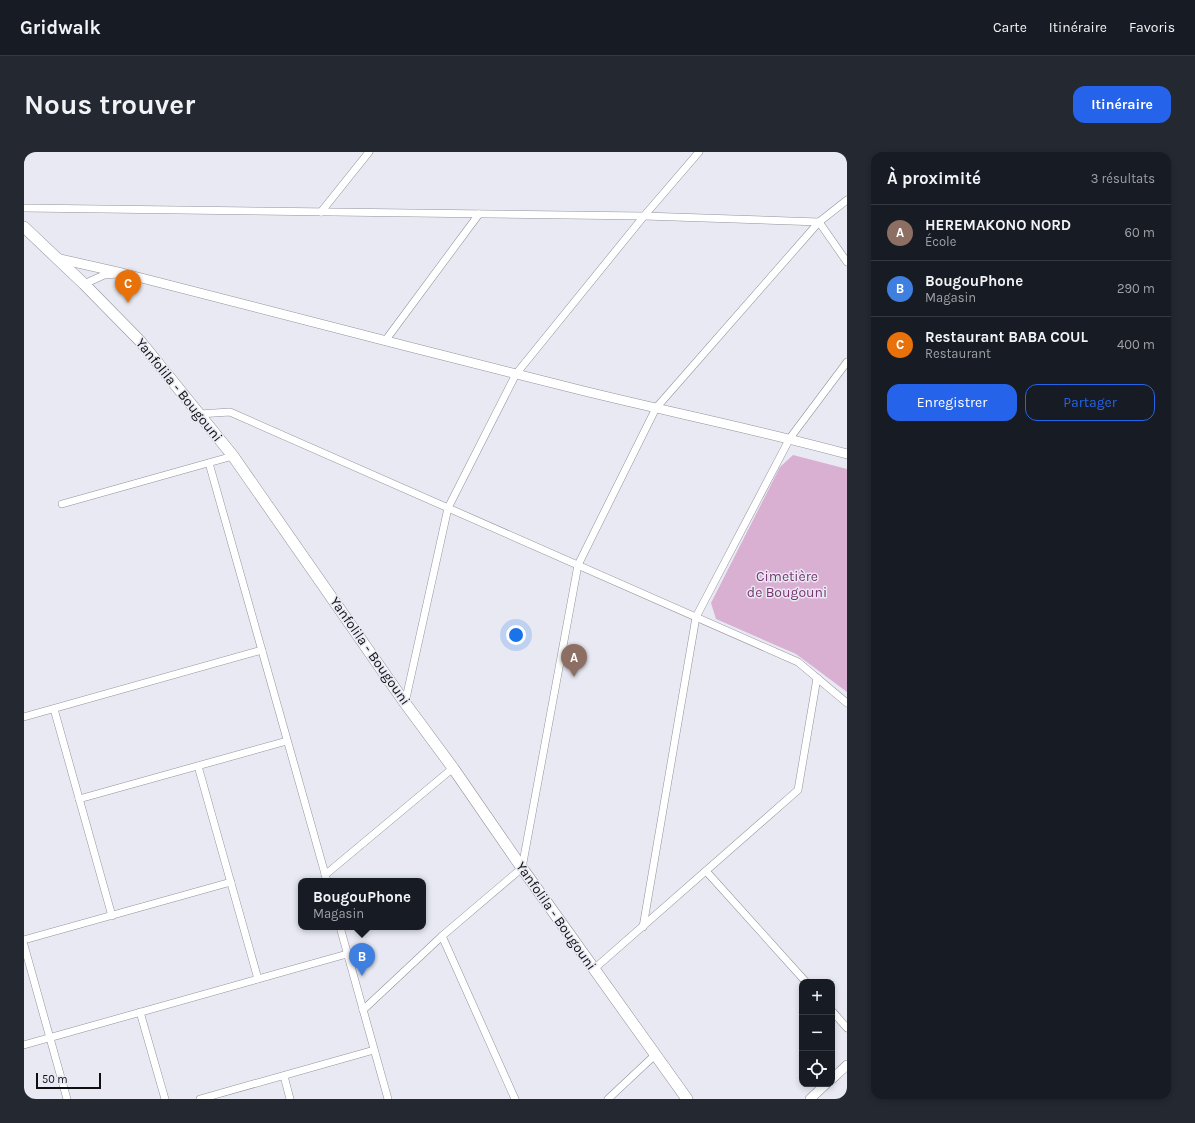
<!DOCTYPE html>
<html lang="fr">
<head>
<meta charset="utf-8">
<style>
	body { margin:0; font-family:Karla,sans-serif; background:#242831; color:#f1f3f6 }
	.controls { position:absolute; right:12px; bottom:12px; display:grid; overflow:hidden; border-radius:8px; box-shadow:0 2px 6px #0003 }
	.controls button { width:36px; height:36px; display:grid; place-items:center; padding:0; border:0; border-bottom:1px solid #363941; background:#171b24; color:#f1f3f6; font:20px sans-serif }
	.scale { position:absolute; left:12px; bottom:10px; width:65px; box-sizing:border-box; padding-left:4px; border:2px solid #0f0f12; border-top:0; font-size:11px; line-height:14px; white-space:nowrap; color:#0f0f12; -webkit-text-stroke:3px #e8e9f3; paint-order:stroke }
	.you { position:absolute; left:492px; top:483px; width:14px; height:14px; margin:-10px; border:3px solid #fff; border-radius:50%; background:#1a73e8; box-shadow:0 0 0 6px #1a73e833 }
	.badge { display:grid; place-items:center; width:26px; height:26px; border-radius:50%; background:#2563eb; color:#fff; font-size:13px; font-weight:700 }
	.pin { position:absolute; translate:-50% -33px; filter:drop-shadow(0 1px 2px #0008) }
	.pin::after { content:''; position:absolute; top:21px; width:14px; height:12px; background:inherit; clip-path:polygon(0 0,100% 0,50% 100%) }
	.popup { position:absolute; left:274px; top:726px; width:128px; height:52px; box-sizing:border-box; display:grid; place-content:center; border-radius:8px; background:#171b24; filter:drop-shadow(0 1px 3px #0005); font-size:13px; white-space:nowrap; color:#9ea1a6 }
	.popup b { font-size:15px; color:#f1f3f6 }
	.popup::after { content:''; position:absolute; left:50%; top:100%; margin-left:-8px; border:8px solid transparent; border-top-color:#171b24 }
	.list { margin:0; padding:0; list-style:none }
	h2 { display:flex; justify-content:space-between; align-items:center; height:52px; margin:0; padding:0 16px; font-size:17px }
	h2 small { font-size:13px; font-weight:400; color:#9ea1a6 }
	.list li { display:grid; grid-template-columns:26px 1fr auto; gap:12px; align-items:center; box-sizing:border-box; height:56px; padding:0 16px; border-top:1px solid #363941 }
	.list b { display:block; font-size:15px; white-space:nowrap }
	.list p { margin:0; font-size:13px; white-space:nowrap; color:#9ea1a6 }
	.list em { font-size:13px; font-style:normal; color:#9ea1a6 }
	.actions { display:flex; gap:8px; padding:12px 16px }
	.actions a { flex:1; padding:9px 0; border:1px solid #2563eb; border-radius:12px; text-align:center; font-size:14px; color:#2563eb }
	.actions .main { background:#2563eb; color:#fff }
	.icon { flex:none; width:22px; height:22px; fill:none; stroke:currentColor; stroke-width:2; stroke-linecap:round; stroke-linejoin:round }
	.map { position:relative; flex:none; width:823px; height:947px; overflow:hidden; border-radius:12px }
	header { display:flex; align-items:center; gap:24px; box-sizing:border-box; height:56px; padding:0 20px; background:#171b24; border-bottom:1px solid #363941 }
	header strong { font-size:19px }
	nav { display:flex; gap:22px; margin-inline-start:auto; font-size:14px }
	.intro { display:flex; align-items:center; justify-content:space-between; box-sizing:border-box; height:96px; padding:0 24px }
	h1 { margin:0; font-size:28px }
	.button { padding:10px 18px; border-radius:12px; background:#2563eb; color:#fff; font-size:14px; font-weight:700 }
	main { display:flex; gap:24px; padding:0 24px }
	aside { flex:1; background:#171b24; border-radius:12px; box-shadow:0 2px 6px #0003 }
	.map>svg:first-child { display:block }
	.green { fill:#d9b0d1 }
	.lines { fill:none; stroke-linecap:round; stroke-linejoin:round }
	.minor-casing { stroke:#92929b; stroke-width:8 }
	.tertiary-casing { stroke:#92929b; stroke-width:10 }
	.primary-casing { stroke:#92929b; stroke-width:12 }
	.minor { stroke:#fff; stroke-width:7 }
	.tertiary { stroke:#fff; stroke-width:9 }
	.primary { stroke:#fff; stroke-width:11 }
	.labels { text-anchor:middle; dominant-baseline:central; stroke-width:3; stroke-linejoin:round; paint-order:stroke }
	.street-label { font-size:14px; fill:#0f0f12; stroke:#e8e9f3 }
	.park-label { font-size:14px; fill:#793370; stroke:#e8e9f3 }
</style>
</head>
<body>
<header>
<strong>Gridwalk</strong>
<nav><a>Carte</a><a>Itinéraire</a><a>Favoris</a></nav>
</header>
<div class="intro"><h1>Nous trouver</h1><a class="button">Itinéraire</a></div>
<main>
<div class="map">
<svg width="823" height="947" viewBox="0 0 823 947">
	<rect width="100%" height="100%" fill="#e8e9f3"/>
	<polygon class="green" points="769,303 823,317 823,540 772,502 692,467 687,451 756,315"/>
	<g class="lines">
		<defs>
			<g id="minor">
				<polyline points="0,56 620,64 795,70 823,110"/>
				<polyline points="297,60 345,0"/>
				<polyline points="60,132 80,123 94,122"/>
				<polyline points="361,189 455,62"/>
				<polyline points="175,262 206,260 774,510 823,551"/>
				<polyline points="185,311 303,729"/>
				<polyline points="38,352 209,304"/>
				<polyline points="381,551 424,356 492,222 620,64 675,0"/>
				<polyline points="30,557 88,764"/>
				<polyline points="0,565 238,498"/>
				<polyline points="174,614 234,827"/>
				<polyline points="55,647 263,589"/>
				<polyline points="682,719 782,830"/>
				<polyline points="301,723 429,616"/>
				<polyline points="316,775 364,947"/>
				<polyline points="619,775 672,465 766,286 823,210"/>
				<polyline points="418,784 491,947"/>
				<polyline points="0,788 207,730"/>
				<polyline points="0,793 43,947"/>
				<polyline points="570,817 774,638 793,526"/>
				<polyline points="339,858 418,784 498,716 554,413 632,256 795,70 823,48"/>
				<polyline points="808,859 823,876"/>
				<polyline points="116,860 141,947"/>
				<polyline points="0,893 323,802"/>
				<polyline points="260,924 266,947"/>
				<polyline points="176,947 350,898"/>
				<polyline points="584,947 631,903"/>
			</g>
			<g id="tertiary">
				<path d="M32,106L98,121C251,160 403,200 556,238C645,260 735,278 823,302"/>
				<polyline points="808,927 823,913"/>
				<polyline points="786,947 802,932"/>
			</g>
			<polyline id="primary" points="0,75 60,132 116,189 209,304 381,551 429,616 498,716 663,947"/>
		</defs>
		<use href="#minor" class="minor-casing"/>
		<use href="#tertiary" class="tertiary-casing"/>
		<use href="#primary" class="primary-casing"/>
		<use href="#minor" class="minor"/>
		<use href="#tertiary" class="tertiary"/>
		<use href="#primary" class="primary"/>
	</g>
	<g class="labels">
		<g class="street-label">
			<text transform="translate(155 238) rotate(51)">Yanfolila - Bougouni</text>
			<text transform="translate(346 499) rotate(55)">Yanfolila - Bougouni</text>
			<text transform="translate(532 764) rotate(55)">Yanfolila - Bougouni</text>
		</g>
		<g class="park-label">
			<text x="763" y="424">Cimetière<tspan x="763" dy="16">de Bougouni</tspan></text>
		</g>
	</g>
</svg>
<div class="controls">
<button>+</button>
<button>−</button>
<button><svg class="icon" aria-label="locate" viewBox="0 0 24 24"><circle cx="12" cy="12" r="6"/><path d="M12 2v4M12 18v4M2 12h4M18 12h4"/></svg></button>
</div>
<div class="scale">50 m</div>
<div class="you"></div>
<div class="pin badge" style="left:550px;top:525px;background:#8d6e63">A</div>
<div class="pin badge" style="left:338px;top:824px;background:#3f7fe0">B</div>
<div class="popup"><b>BougouPhone</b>Magasin</div>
<div class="pin badge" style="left:104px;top:151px;background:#e8710a">C</div>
</div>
<aside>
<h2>À proximité<small>3 résultats</small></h2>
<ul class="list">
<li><span class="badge" style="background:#8d6e63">A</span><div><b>HEREMAKONO NORD</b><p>École</p></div><em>60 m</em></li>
<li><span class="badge" style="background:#3f7fe0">B</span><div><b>BougouPhone</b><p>Magasin</p></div><em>290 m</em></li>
<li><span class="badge" style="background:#e8710a">C</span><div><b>Restaurant BABA COUL</b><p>Restaurant</p></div><em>400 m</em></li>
</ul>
<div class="actions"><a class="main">Enregistrer</a><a>Partager</a></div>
</aside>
</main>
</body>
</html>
